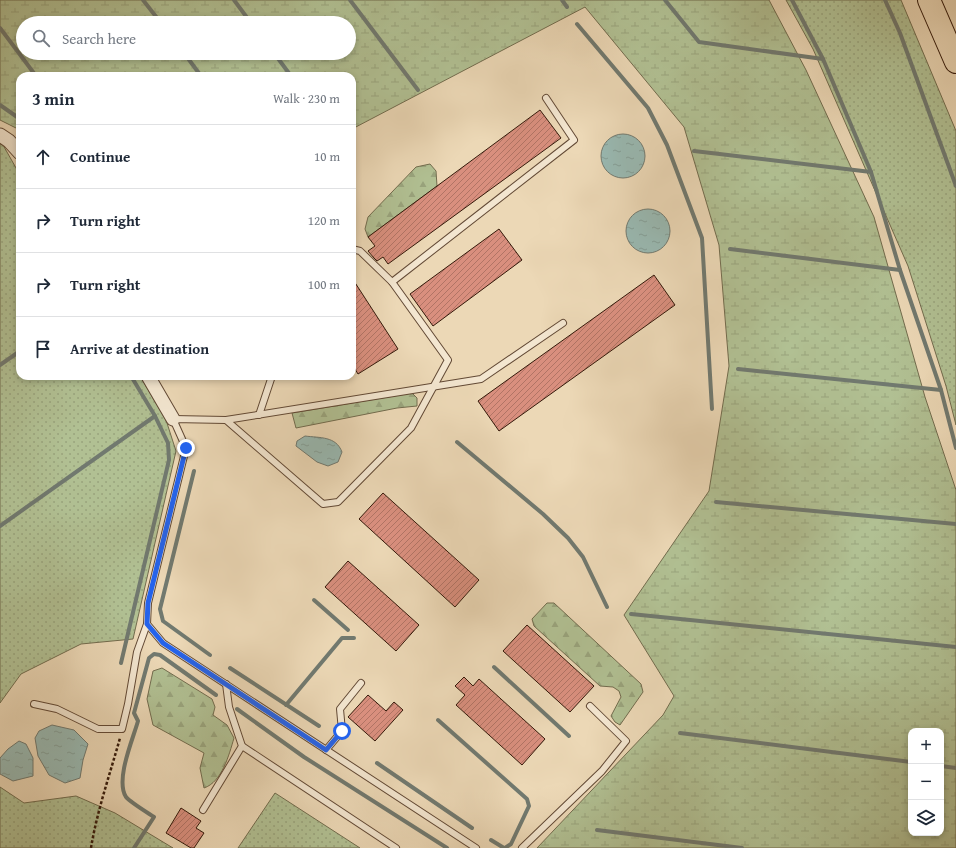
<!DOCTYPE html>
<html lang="en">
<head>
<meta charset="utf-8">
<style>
	body { margin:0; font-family:"Gentium Book Plus",serif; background:#f2f2f3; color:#1f2937 }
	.controls { position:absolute; right:12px; bottom:12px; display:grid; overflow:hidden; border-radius:8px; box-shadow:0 2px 6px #0003 }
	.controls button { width:36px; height:36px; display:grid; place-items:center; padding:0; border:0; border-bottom:1px solid #e0e1e3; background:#fff; color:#1f2937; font:20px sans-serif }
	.stop { position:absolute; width:12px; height:12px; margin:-9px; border:3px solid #2563eb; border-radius:50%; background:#fff }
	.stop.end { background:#2563eb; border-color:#fff; box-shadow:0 1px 4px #0008 }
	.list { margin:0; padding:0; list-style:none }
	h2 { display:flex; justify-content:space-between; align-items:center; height:52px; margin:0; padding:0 16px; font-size:17px }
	h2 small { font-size:13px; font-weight:400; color:#747a83 }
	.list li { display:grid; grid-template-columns:26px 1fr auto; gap:12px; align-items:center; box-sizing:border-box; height:64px; padding:0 16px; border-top:1px solid #e0e1e3 }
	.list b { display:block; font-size:15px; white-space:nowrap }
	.list em { font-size:13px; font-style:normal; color:#747a83 }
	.icon { flex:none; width:22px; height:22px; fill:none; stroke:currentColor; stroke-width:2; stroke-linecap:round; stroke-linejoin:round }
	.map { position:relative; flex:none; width:956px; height:848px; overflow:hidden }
	.search { position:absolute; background:#fff; box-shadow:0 2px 6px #0003; left:16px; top:16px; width:340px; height:44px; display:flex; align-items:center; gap:10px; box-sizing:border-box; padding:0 14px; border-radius:22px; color:#747a83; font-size:15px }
	.panel { position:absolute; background:#fff; box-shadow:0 2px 6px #0003; left:16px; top:72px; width:340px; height:308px; border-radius:12px }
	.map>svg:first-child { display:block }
	.grass { fill:url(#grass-dots); stroke:#726c4e }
	.forest { fill:url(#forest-firs); stroke:#726c4e }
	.wetland { fill:url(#wetland-marsh); stroke:#726c4e; fill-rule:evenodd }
	.water { fill:url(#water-ripples); stroke:#71796f }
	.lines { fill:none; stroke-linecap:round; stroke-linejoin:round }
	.stream { stroke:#71796f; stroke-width:4 }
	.building { fill:url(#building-hatch); stroke:#34190a }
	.lane-casing { stroke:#624935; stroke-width:8 }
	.street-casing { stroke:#624935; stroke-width:15 }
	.highway-casing { stroke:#34190a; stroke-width:24 }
	.path { stroke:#34190a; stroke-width:2.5; stroke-dasharray:3 2; stroke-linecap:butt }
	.lane { stroke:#f3e6d0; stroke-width:6 }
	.street { stroke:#f3e6d0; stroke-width:13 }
	.highway { stroke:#ecd8b6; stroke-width:22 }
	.route { stroke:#2563eb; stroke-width:5 }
</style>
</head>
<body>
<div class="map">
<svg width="956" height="848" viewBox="0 0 956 848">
	<defs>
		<pattern id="grass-dots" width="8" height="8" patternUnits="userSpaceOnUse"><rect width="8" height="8" fill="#b1c093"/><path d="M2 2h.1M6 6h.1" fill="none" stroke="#99a47d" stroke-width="1.8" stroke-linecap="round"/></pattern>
		<pattern id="forest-firs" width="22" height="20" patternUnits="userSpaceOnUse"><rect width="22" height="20" fill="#b1c093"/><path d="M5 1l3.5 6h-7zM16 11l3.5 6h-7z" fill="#99a47d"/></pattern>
		<pattern id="wetland-marsh" width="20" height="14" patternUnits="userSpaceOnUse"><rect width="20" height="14" fill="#b1c093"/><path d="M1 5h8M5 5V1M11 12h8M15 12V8" fill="none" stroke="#99a47d"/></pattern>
		<pattern id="water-ripples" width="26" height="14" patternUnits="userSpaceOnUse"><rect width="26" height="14" fill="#99b9b2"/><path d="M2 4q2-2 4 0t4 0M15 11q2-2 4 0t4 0" fill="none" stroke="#849e98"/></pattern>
		<pattern id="building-hatch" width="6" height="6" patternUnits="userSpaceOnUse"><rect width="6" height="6" fill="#d98f7e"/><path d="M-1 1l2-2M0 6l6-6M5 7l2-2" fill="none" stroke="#b17465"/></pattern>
	</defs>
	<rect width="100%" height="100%" fill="#ecd8b6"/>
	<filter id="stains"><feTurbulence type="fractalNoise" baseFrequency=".005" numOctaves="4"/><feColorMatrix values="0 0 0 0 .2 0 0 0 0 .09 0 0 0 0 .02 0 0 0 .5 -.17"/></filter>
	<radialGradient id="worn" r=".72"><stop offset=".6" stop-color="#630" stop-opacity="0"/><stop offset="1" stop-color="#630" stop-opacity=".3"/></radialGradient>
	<g class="grass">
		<polygon points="786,0 901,0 956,131 956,425 946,386 908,266 813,49"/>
		<polygon points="0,144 3,145 20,175 20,376 140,376 166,420 176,451 133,639 81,644 21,674 0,703"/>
		<polygon points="0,787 24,803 76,796 115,813 173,848 0,848"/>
		<polygon points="275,793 360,848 238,848"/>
	</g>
	<g class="forest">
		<polygon points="430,164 436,171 437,186 368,237 365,229 368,217 416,167"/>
		<polygon points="412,393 417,398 417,406 397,408 296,428 292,413"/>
		<polygon points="547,603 554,603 641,684 643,692 620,725 615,722 611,716 621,697 619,691 613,687 600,686 534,626 532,619"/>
		<path d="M162,668L212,699L215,707L213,715L227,725L234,738C229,755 222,782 204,788L200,768L204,753L153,725L147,699L153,671Z"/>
	</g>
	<path class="wetland" d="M0,0H769L806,70L874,217L925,397L956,490V848H537L663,715L674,696L624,615L709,491L729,366L719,245L684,127L585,7L352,129V76H20V130L0,120ZM23,23H349V53H23ZM911,731H941V833H911Z"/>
	<g class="water">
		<circle cx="623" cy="156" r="22"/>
		<circle cx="648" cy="231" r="22"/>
		<path d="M305,436C320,438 336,436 342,452L338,462L328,466L317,462L296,446L297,441Z"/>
		<polygon points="52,725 74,730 88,744 83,760 80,778 65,783 49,775 38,756 35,738 39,731"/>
		<polygon points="19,741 26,744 33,758 33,776 13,781 0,774 0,758 8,749"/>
	</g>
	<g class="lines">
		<g class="stream">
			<polyline points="143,0 161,23"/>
			<polyline points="234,0 251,23"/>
			<polyline points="350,0 418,90"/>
			<polyline points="562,0 567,7"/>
			<polyline points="665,0 699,42 823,59"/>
			<polyline points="792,0 823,59 871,172 900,270 941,390 956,448"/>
			<polyline points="885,0 900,33 956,186"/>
			<polyline points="577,24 648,108 667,145 702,238 712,409"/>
			<polyline points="0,28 36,76"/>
			<polyline points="184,53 201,76"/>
			<polyline points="274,53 291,76"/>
			<polyline points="0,105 20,119"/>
			<polyline points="694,151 871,172"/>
			<polyline points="730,249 900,270"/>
			<polyline points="0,365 20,351"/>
			<polyline points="738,369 941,390"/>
			<polyline points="457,442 543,514 568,538 583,557 607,607"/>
			<polyline points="194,471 160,609 163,621 210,655"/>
			<polyline points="716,502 956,524"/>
			<polyline points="0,526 155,416"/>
			<polyline points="314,600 348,630"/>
			<polyline points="631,614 956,647"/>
			<polyline points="121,663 169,460 168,443 155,416 131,376"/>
			<polyline points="494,667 569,736"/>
			<polyline points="230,668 319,726"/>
			<polyline points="286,705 342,638 354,638"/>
			<polyline points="237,709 304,757 447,848"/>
			<polyline points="438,720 527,799 529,806 511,844 505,848"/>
			<polyline points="680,733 911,762"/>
			<polyline points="377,763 472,828"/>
			<polyline points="941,766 956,768"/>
			<polyline points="597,830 742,848"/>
			<polyline points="491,840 504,848"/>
			<path d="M134,848L154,817C148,813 130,802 126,797C115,780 133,739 138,721L134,713L149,658L154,654L160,655L216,695"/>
		</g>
	</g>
	<g class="building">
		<polygon points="540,110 561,138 388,264 383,257 377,261 374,258 368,251 375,246 368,237"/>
		<polygon points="499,229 522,260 433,326 410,294"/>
		<polygon points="654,275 675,305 499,431 478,401"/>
		<polygon points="352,278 398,349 358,374 352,364"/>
		<polygon points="383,493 479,580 455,607 359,519"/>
		<polygon points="348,561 419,625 396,651 325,587"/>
		<polygon points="527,625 594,686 570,712 503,651"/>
		<polygon points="464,677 473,686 479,679 545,739 522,765 456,705 465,695 455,686"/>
		<polygon points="368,695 386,711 394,702 403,710 375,741 348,717"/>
		<polygon points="181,808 201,821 196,828 204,833 194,848 191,848 166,833"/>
	</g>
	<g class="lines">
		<defs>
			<g id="lane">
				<polyline points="352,249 360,251 392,282 448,360 411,428 338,502 323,504 226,420 173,419 186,448 148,603 147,624 163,643 476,848"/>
				<polyline points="392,282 574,140 546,98"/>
				<polyline points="259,415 272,376"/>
				<polyline points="226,420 481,379 563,323"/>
				<polyline points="34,704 57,709 98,729 122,729 128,704 137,652 147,624"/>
				<polyline points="242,746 396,848"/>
				<polyline points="326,750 342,731 340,709 361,683"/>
				<polyline points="203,810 242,746 229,707 226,684"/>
				<polyline points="522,848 602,771 626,741 590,706"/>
			</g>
			<g id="street">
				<polyline points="0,135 9,141 20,153"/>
				<polyline points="148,376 173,419"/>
			</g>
			<polyline id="highway" points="929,0 956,62"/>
		</defs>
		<use href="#lane" class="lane-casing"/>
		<use href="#street" class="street-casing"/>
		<use href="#highway" class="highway-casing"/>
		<path class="path" d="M91,848C97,811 110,774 120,738"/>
		<use href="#lane" class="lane"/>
		<use href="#street" class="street"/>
		<use href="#highway" class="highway"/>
	</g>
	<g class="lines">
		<polyline class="route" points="186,448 148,603 147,624 163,643 326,750 342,731"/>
	</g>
	<rect width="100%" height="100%" filter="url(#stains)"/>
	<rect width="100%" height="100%" fill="url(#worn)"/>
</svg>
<div class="controls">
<button>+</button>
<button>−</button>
<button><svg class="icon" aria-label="layers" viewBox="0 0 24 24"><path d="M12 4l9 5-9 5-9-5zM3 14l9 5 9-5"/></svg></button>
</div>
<div class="stop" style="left:342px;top:731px"></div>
<div class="stop end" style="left:186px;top:448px"></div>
<div class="search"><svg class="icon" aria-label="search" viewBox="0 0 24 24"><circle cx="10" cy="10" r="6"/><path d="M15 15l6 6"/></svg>Search here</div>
<section class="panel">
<h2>3 min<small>Walk · 230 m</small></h2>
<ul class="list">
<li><svg class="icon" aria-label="ahead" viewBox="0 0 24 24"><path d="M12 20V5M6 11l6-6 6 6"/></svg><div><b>Continue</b></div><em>10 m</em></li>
<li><svg class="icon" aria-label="right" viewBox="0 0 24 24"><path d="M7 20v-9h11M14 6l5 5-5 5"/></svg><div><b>Turn right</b></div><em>120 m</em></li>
<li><svg class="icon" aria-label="right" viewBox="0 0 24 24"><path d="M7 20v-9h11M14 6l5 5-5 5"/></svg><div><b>Turn right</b></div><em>100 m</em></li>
<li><svg class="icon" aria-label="arrive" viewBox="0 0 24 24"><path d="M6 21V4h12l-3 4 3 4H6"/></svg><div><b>Arrive at destination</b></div></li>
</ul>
</section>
</div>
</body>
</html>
